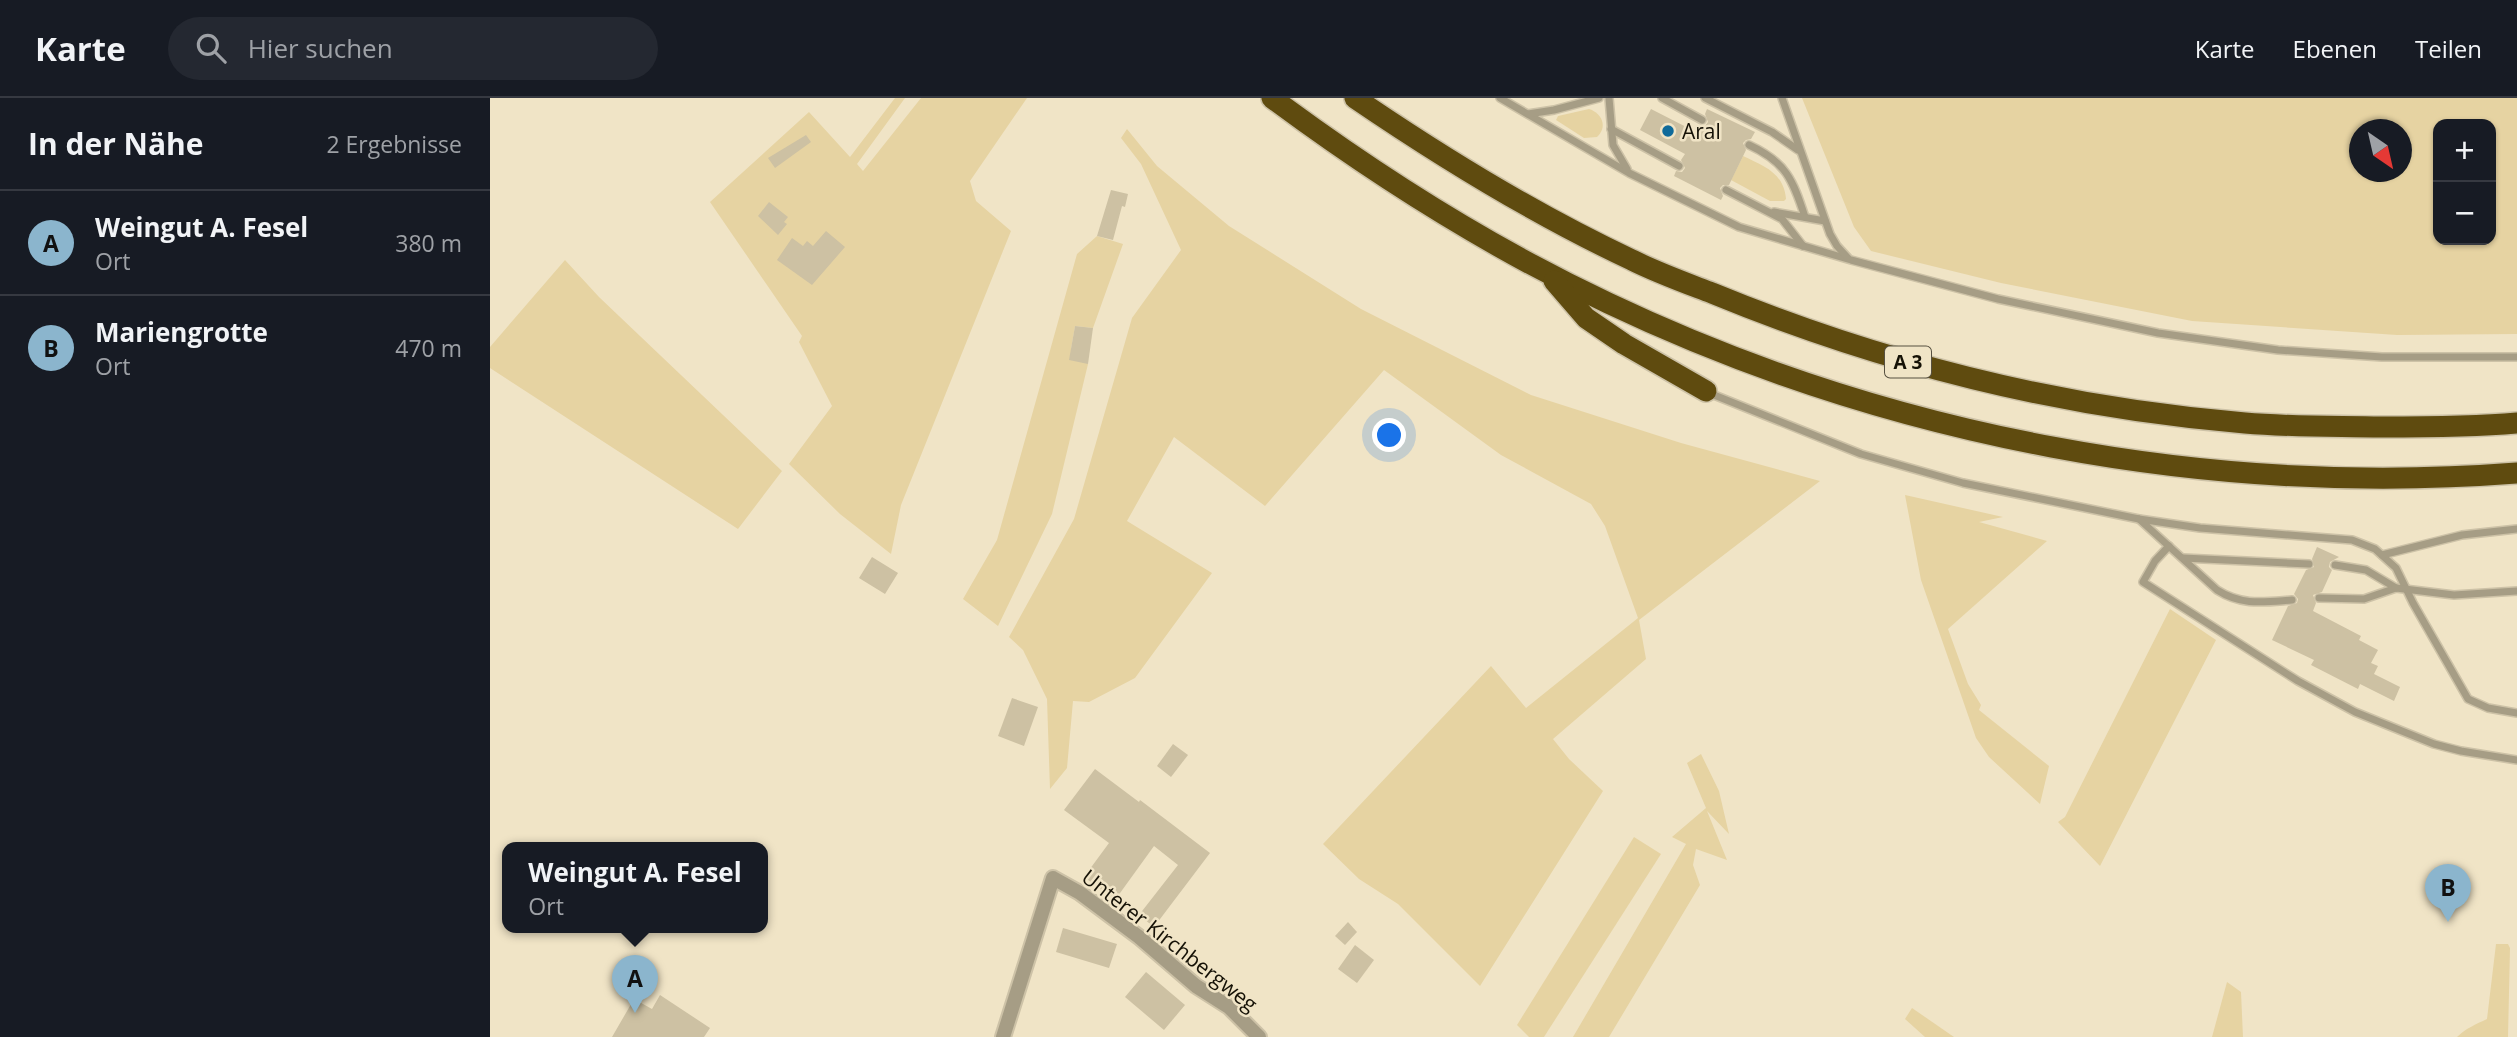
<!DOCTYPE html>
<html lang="de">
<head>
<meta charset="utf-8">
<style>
	body { margin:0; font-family:"Open Sans",sans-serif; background:#242831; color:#f1f3f6 }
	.controls { position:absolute; right:21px; top:21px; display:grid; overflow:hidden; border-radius:14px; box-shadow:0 2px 5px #0004 }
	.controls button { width:63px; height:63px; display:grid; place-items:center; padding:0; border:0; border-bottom:2px solid #363941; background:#171b24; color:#f1f3f6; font:35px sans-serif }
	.compass { position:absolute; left:1859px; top:21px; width:63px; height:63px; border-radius:50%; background:#171b24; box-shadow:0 2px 5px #0004; rotate:146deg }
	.you { position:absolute; left:900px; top:338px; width:24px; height:24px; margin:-18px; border:5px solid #fff; border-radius:50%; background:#1a73e8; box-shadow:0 0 0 10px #1a73e833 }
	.badge { display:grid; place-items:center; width:46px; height:46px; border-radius:50%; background:#8bb5cd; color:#111; font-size:23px; font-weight:700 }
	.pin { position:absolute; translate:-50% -58px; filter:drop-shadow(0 2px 4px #0008) }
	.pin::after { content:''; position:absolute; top:37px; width:24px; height:21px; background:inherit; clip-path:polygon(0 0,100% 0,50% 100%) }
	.popup { position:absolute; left:12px; top:744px; width:266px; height:91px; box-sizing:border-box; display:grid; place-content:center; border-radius:14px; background:#171b24; filter:drop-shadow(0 2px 5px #0005); font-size:23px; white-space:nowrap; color:#9ea1a6 }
	.popup b { font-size:26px; color:#f1f3f6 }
	.popup::after { content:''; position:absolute; left:50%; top:100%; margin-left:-14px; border:14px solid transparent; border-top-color:#171b24 }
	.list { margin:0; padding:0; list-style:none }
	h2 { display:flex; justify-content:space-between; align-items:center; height:91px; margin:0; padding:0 28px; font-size:30px }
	h2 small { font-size:23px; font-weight:400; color:#9ea1a6 }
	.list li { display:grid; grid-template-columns:46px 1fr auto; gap:21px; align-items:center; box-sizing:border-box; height:105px; padding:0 28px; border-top:2px solid #363941 }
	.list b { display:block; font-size:26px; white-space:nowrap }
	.list p { margin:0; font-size:23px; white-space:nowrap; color:#9ea1a6 }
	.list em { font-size:23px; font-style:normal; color:#9ea1a6 }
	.icon { flex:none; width:38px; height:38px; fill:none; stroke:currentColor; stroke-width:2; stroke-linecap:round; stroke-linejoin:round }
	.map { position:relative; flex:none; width:2027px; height:939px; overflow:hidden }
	header { display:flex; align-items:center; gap:42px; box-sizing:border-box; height:98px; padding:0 35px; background:#171b24; border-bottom:2px solid #363941 }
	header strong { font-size:33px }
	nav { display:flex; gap:38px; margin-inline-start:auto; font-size:24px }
	.search { width:490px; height:63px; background:#242831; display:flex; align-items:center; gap:18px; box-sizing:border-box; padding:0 24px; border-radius:38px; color:#9ea1a6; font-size:26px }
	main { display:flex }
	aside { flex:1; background:#171b24 }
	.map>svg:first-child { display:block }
	.green { fill:#e6d3a2; fill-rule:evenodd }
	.building { fill:#cdc1a3 }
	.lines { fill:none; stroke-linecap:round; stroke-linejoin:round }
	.lane-casing { stroke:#cdc2a7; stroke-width:10 }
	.street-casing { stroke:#cdc2a7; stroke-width:18 }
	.highway-casing { stroke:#cdc2a7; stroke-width:24 }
	.lane { stroke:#a69d85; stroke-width:7 }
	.street { stroke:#a69d85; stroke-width:14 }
	.highway { stroke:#5f4b0f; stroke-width:21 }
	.poi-dot { fill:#0f6a9a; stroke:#f0e4c6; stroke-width:2.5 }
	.labels { text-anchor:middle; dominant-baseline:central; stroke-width:5; stroke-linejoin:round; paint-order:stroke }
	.shield { fill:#f0e4c6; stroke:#575040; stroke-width:2 }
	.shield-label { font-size:19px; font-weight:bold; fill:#151106 }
	.poi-label { font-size:21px; fill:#151106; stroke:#f0e4c6; text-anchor:start }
	.street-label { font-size:21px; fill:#151106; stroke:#f0e4c6 }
</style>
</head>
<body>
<header>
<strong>Karte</strong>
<div class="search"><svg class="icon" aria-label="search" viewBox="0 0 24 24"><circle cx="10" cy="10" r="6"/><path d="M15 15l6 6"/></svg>Hier suchen</div>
<nav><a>Karte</a><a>Ebenen</a><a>Teilen</a></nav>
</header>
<main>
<aside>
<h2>In der Nähe<small>2 Ergebnisse</small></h2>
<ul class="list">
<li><span class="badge">A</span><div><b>Weingut A. Fesel</b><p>Ort</p></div><em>380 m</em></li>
<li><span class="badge">B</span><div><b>Mariengrotte</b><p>Ort</p></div><em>470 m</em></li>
</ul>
</aside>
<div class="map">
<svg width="2027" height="939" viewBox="0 0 2027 939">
	<rect width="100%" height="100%" fill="#f0e4c6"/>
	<g class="green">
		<polygon points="405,0 415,0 367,66 373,73 431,0 537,0 480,83 486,103 521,133 411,407 401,456 350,416 299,366 342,308 309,244 312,238 220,104 319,14 360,59"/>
		<path d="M1312,0H2027V236L1907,237L1702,223L1511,185L1381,153L1364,129ZM1948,26H2001V142H1948ZM1870,32H1912V74H1870Z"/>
		<path d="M1099,11C1112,15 1118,29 1107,39L1094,40L1066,22L1068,18Z"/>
		<polygon points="637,31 667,68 739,128 871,211 1041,297 1191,345 1330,383 1149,522 1156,561 1063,641 1079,661 1113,693 990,888 908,806 869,781 833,746 1001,568 1036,610 1148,520 1115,428 1101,406 1011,357 894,272 775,408 684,339 637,423 722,475 645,580 599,604 583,603 577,670 560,691 557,601 533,552 519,539 584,421 642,220 691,152 651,66 631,40"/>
		<path d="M1253,58C1274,68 1294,75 1296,101L1294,103H1280L1241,82Z"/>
		<polygon points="607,138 633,146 603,230 585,228 581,251 598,266 562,416 508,528 473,501 507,442 587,156"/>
		<polygon points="75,162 109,199 292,373 248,431 0,270 0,249"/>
		<polygon points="1415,397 1513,419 1489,424 1557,443 1458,531 1478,586 1491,607 1489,612 1559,668 1550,706 1499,659 1486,640 1431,482"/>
		<polygon points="1680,511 1726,542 1610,768 1568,724 1575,719"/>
		<polygon points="1211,656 1229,693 1239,736 1217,713 1237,762 1206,751 1203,767 1210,787 1119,939 1083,939 1196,746 1182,739 1216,710 1197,665"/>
		<polygon points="1144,739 1171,756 1054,939 1039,939 1027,927"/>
		<path d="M2006,846H2018L2020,850L2018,939H1967C1975,931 1986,926 1997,921Z"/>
		<polygon points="1737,884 1751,894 1753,939 1722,939"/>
		<polygon points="1422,910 1464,939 1435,939 1415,921"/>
	</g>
	<g class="building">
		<polygon points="1161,11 1206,34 1209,27 1215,28 1218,24 1215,16 1217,11 1265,34 1261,41 1256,42 1253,45 1256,52 1239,87 1233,87 1230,90 1233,98 1231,102 1184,78 1186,73 1192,74 1195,70 1191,62 1195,56 1150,32"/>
		<polygon points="316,37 321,44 285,70 278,60"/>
		<polygon points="621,92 638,96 635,109 632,108 623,142 607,138"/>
		<polygon points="279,104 298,119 294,124 297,126 288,137 268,118"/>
		<polygon points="336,133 355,149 322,187 287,162 302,140 313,148 317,143 323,148"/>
		<polygon points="585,228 603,230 598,266 579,262"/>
		<polygon points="1827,449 1849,459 1840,464 1839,469 1842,472 1832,494 1823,497 1826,505 1823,513 1871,538 1869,542 1888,552 1881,565 1888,568 1884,576 1910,589 1904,603 1870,586 1868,591 1821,567 1824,562 1782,542 1798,508 1807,505 1808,501 1804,496 1816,472 1824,469 1822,461"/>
		<polygon points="382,459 408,475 395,496 369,480"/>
		<polygon points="522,600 548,609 534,648 508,638"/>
		<polygon points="683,646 698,657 681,679 667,668"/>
		<polygon points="605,671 649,704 650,702 720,755 664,829 649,817 688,767 664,748 625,802 594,779 619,745 574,712"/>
		<polygon points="858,824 867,834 855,847 845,838"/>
		<polygon points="573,830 627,846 619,870 566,854"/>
		<polygon points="865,847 884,862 867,885 848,871"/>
		<polygon points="656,874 695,907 674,932 635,899"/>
		<polygon points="170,897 220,930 214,939 122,939 144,901 162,911"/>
	</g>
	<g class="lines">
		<defs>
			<g id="lane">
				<polyline points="1010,0 1139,75 1249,129 1361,162 1508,201 1668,235 1788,252 1892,259 2027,259"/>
				<polyline points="1119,0 1123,47 1137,71"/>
				<polyline points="1172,0 1212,22"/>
				<polyline points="1215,0 1282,34 1308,52"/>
				<polyline points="1292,0 1340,136 1347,148 1358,160"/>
				<polyline points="1038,16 1064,12 1109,0"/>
				<polyline points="1121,31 1189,68"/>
				<path d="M1259,47C1296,64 1303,82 1315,119"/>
				<polyline points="1236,92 1292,121 1313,148"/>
				<polyline points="1284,114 1335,123"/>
				<polyline points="1219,295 1371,356 1473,385 1649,421 1710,430 1862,442 1885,451 1906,470 1923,505 1978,601 1998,610 2027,615"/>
				<path d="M1649,421L1727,492C1752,508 1774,504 1802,502"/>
				<polyline points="1679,448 1665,463 1653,484 1808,583 1865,614 1944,646 1971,653 2027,662"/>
				<polyline points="1892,457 1972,437 2027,431"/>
				<polyline points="1693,460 1819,466"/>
				<polyline points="1845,467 1876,472 1906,490"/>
				<polyline points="1829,500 1874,501 1906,490 1964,497 2027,493"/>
			</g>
			<polyline id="street" points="513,939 563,780 590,795 649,839 706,888 739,909 769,939"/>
			<g id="highway">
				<path d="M782,0C887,78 999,149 1118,205C1398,338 1717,399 2027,375"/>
				<path d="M865,0C953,60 1046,117 1142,162C1168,175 1196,185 1222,195C1392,265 1572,310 1755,325C1800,329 1846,328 1891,329C1937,329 1982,329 2027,325"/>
				<polyline points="1064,183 1096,220 1134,246 1216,293"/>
			</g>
		</defs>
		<use href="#lane" class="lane-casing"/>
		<use href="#street" class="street-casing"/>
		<use href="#highway" class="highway-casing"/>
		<use href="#lane" class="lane"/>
		<use href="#street" class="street"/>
		<use href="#highway" class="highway"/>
	</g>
	<circle class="poi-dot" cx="1178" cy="33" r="7"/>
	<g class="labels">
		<rect class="shield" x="1395" y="248.5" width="46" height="31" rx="5"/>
		<g class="shield-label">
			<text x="1418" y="264">A 3</text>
		</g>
		<g class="poi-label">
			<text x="1192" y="33">Aral</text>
		</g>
		<g class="street-label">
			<text transform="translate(680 842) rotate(38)">Unterer Kirchbergweg</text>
		</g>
	</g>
</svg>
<div class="controls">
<button>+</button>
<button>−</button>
</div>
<svg class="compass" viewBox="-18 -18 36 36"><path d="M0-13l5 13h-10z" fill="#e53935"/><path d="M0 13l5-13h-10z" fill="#9ea1a6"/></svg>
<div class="you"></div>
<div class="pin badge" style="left:145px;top:915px">A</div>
<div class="popup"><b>Weingut A. Fesel</b>Ort</div>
<div class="pin badge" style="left:1958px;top:824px">B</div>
</div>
</main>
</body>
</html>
